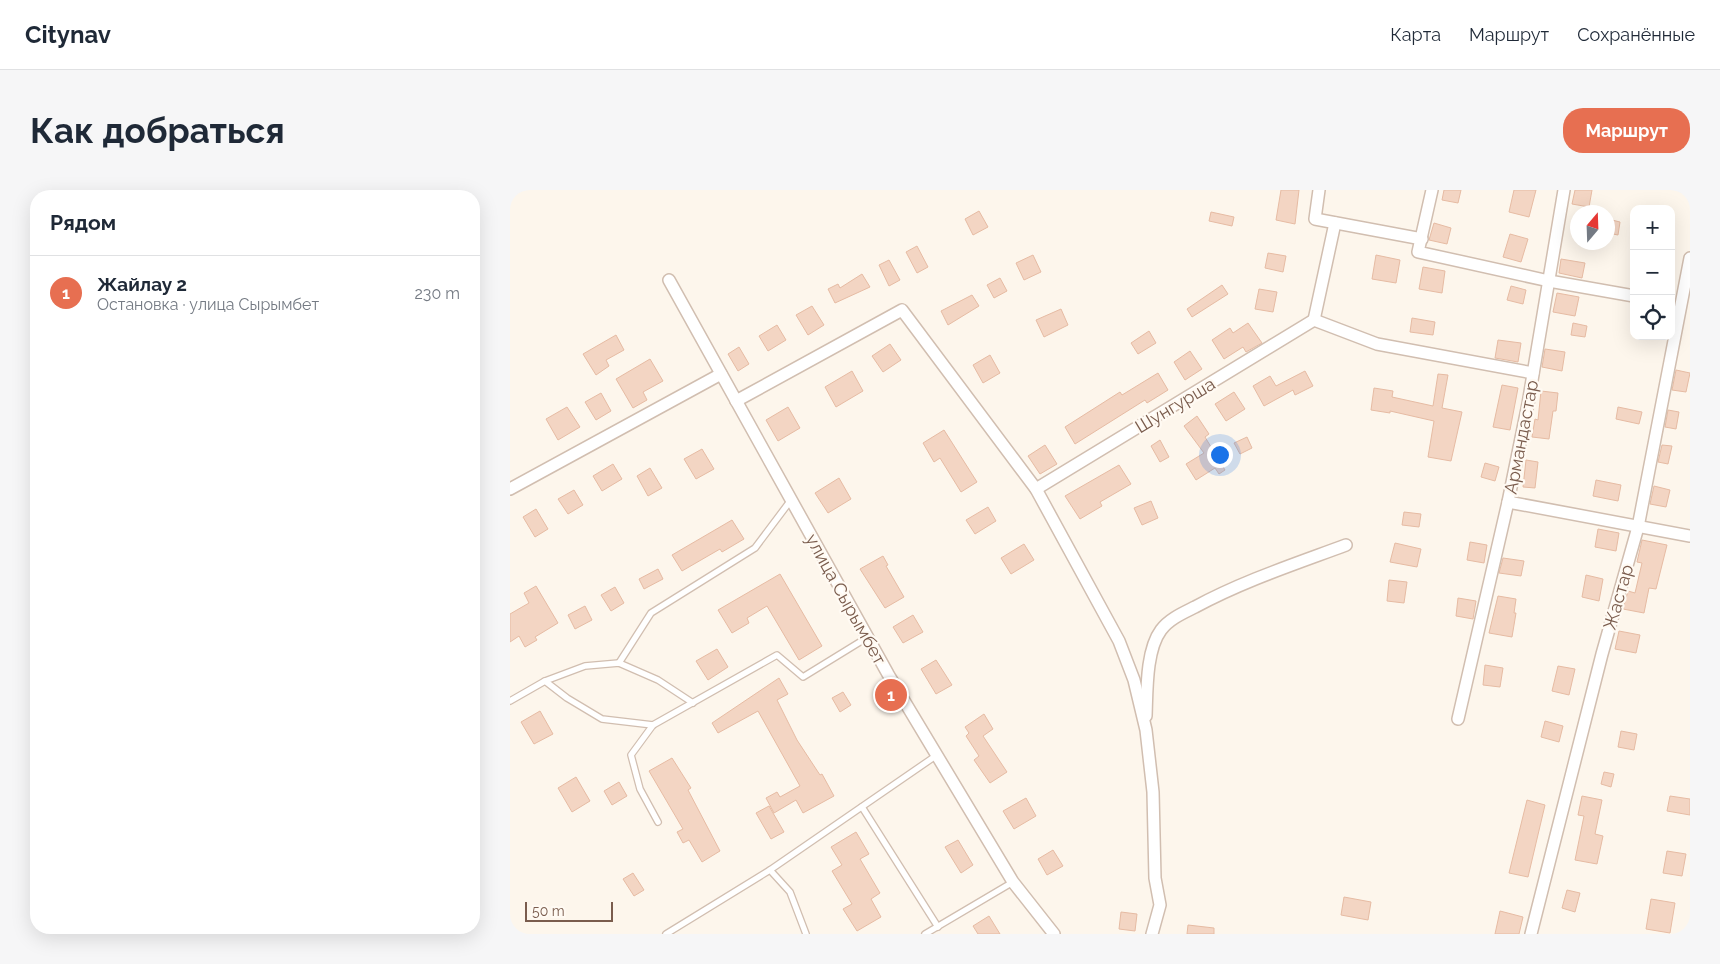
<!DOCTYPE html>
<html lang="ru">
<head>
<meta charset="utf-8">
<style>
	body { margin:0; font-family:Raleway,sans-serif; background:#f6f6f7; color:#1f2937 }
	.controls { position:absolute; right:15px; top:15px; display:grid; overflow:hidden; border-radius:10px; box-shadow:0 5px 20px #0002 }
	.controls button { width:45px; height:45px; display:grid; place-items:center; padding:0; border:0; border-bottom:1px solid #e0e1e3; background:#fff; color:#1f2937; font:25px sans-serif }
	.compass { position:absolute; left:1060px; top:15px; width:45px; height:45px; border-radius:50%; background:#fff; box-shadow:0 5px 20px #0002; rotate:19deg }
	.scale { position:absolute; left:15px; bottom:12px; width:88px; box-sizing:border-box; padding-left:5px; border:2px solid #7a5c4d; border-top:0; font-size:14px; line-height:18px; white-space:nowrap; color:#7a5c4d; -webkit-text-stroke:4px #fffaf3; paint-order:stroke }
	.you { position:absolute; left:709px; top:264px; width:18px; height:18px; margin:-12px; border:4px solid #fff; border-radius:50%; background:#1a73e8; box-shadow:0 0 0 8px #1a73e833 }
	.badge { display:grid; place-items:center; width:32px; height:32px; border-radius:50%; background:#e76f51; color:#fff; font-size:16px; font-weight:700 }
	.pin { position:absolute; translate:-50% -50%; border:2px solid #fff; box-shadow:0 1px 5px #0006 }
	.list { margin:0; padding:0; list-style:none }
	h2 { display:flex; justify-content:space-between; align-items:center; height:65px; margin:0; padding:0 20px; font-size:21px }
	h2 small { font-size:16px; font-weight:400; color:#747a83 }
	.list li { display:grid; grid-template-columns:32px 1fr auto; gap:15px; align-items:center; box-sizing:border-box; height:75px; padding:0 20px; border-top:1px solid #e0e1e3 }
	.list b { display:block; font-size:19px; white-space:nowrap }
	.list p { margin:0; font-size:16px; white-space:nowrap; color:#747a83 }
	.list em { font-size:16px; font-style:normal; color:#747a83 }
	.icon { flex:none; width:28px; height:28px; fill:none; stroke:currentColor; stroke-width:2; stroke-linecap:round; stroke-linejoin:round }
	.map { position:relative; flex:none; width:1180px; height:744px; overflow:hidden; border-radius:20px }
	header { display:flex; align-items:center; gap:30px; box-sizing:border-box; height:70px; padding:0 25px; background:#fff; border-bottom:1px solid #e0e1e3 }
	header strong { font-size:24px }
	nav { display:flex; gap:28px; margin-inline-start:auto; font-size:18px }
	.intro { display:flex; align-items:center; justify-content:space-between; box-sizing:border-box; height:120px; padding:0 30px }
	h1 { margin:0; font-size:35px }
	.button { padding:12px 22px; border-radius:20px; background:#e76f51; color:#fff; font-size:18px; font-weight:700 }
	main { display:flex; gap:30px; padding:0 30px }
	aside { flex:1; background:#fff; border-radius:20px; box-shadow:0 5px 20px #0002 }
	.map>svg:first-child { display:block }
	.building { fill:#f3d5c3; stroke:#e6bba3 }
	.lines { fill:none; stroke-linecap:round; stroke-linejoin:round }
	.service-casing { stroke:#d1beb0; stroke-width:8 }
	.minor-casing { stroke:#d1beb0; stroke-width:14 }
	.service { stroke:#fff; stroke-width:5.5 }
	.minor { stroke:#fff; stroke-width:11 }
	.labels { text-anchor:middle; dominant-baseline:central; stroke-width:4.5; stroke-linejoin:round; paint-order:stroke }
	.street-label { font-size:18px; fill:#7a5c4d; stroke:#fffaf3 }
</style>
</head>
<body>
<header>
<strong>Citynav</strong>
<nav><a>Карта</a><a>Маршрут</a><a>Сохранённые</a></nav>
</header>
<div class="intro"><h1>Как добраться</h1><a class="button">Маршрут</a></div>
<main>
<aside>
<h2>Рядом<small></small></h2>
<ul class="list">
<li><span class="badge">1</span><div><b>Жайлау 2</b><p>Остановка · улица Сырымбет</p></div><em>230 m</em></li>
</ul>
</aside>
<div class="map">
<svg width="1180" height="744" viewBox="0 0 1180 744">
	<rect width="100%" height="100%" fill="#fdf6ec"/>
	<g class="building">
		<polygon points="771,0 789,0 785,34 766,30"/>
		<polygon points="934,0 951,0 948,13 932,10"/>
		<polygon points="1004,0 1026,0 1019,27 999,22"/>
		<polygon points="1065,0 1082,0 1079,17 1062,14"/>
		<polygon points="469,21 478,37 463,45 455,29"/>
		<polygon points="701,22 724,27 722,36 699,31"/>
		<polygon points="1098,29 1110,32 1108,45 1098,43"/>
		<polygon points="924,33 941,38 937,54 919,50"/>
		<polygon points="1000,44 1018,49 1011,72 993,67"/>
		<polygon points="407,56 418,77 407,83 396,62"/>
		<polygon points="758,63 776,66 773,82 755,78"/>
		<polygon points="523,65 531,82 514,90 506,73"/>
		<polygon points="866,65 890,70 886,93 862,89"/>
		<polygon points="1051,69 1075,73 1072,88 1049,83"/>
		<polygon points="379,70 390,90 379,96 369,75"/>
		<polygon points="913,77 935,81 932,103 909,99"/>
		<polygon points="352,84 360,97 325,113 318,99 328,94 330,98"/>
		<polygon points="490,88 497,101 484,108 477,95"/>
		<polygon points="712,95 718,104 682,127 677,119"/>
		<polygon points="1001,96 1016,100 1013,114 997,110"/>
		<polygon points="749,99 767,102 763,122 745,119"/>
		<polygon points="1047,103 1069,107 1065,126 1043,122"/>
		<polygon points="462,105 469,116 438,135 431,121"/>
		<polygon points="302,116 314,135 298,145 286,125"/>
		<polygon points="551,119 558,135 534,147 526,130"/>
		<polygon points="902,128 925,132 923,145 900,142"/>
		<polygon points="738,133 752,153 736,162 733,157 714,169 702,150 720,138 723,143"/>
		<polygon points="1063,133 1077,136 1075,147 1061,145"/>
		<polygon points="267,135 276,150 258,161 249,146"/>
		<polygon points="639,141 646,153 628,164 621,153"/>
		<polygon points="106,145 114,160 96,170 99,176 86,185 73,164"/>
		<polygon points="988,150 1011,153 1008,172 985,168"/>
		<polygon points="380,154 391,170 373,182 362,166"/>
		<polygon points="229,157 239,174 228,181 218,164"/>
		<polygon points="1035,159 1055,162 1052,181 1032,177"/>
		<polygon points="680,161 692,179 675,190 664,172"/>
		<polygon points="480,165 490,183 473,193 463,175"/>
		<polygon points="140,169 153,191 133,202 137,210 123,218 106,189"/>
		<polygon points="1166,180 1180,183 1176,202 1162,200"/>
		<polygon points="342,181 353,201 326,217 315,197"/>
		<polygon points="795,181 803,196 785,205 783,200 754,216 743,196 760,186 766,196"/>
		<polygon points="648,183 658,200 637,213 635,210 565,254 555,237 610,202 612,205"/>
		<polygon points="928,184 938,185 932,218 952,222 941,271 918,267 924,231 880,221 880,223 861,220 864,198 883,201 882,207 923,216"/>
		<polygon points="992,195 1008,198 1000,240 983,237"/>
		<polygon points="1031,201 1048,203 1046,221 1043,221 1039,249 1022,247 1025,229 1028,230"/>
		<polygon points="724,202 735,219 716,231 705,214"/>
		<polygon points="91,203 101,221 86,230 75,212"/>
		<polygon points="57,217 70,237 48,250 36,229"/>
		<polygon points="278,217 290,238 268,251 256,230"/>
		<polygon points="1108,217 1132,222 1129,234 1106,229"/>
		<polygon points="1158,220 1169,222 1166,239 1155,237"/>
		<polygon points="687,226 699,244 695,247 715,280 709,284 705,278 686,290 676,274 694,263 674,236"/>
		<polygon points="434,240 467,292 451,302 430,268 424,272 413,253"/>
		<polygon points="737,247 742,258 730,264 724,253"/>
		<polygon points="650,250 659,267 650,272 641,256"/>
		<polygon points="535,255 547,274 530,284 518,266"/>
		<polygon points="1152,255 1162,256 1158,274 1148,272"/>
		<polygon points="192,259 204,279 186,289 174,269"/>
		<polygon points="1016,270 1028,272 1025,298 1013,297"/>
		<polygon points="975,273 989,277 985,291 971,287"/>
		<polygon points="103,274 112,289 92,301 83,286"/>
		<polygon points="609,275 621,294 590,312 592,316 570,329 555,306"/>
		<polygon points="140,278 152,298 138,306 127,286"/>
		<polygon points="329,288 341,309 318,323 305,303"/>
		<polygon points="1086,290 1111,295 1108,311 1083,306"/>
		<polygon points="1144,296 1160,300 1156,317 1140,314"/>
		<polygon points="64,300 73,315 58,324 48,309"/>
		<polygon points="641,311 648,328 632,335 624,318"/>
		<polygon points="478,317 486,331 465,344 456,330"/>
		<polygon points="26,319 38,339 25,347 13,327"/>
		<polygon points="894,322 911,324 909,337 892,335"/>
		<polygon points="222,330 234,349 212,362 210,359 172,381 162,365"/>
		<polygon points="1088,339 1109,343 1106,361 1085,357"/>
		<polygon points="1132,350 1157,355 1146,399 1139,398 1134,423 1113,419 1118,401 1125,403 1132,373 1127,372"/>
		<polygon points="960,352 977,355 974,373 957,370"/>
		<polygon points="885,353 911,359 907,377 880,372"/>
		<polygon points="514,354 524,370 501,384 491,368"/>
		<polygon points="373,366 378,375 376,376 394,407 375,418 350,379"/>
		<polygon points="993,368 1014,371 1011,386 989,383"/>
		<polygon points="148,379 153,389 134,399 129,389"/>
		<polygon points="270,384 312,456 289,470 257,416 237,428 239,433 222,443 208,420"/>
		<polygon points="1076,385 1093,389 1089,411 1072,407"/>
		<polygon points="879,390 897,392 894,413 877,411"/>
		<polygon points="26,396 48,433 25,447 27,450 15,457 9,446 0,452 0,424 19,413 14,403"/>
		<polygon points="105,397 114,413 101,421 91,405"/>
		<polygon points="988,406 1006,409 1004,423 1006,423 1002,447 979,443"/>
		<polygon points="948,408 966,411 963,429 946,426"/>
		<polygon points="75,416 82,430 65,439 58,425"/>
		<polygon points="403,425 413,442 393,453 383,437"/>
		<polygon points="1109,441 1130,445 1126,463 1105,459"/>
		<polygon points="207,459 218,477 198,490 186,471"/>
		<polygon points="426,470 442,495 426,504 411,479"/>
		<polygon points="975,475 993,478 990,497 973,495"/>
		<polygon points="1048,476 1065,479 1059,505 1042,501"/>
		<polygon points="269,488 278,504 267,510 287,550 310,585 312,584 324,606 293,623 286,610 264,623 256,608 267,602 270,607 290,596 248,521 208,543 202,533"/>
		<polygon points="333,502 341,515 330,522 322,508"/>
		<polygon points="30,521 43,544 24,554 11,532"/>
		<polygon points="474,524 483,539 473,546 497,582 480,593 464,570 469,566 456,546 459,543 455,537"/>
		<polygon points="1035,531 1053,536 1049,552 1031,547"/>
		<polygon points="1111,541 1127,544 1124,560 1108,557"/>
		<polygon points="162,568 181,598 178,600 210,661 192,672 179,650 173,653 167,642 173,639 139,581"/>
		<polygon points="1094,582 1104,584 1101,597 1091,594"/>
		<polygon points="66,587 80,611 62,622 48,598"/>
		<polygon points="109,592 117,606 102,615 94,601"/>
		<polygon points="1072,606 1092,610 1085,644 1093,646 1087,674 1065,670 1074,626 1068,625"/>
		<polygon points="1160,606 1180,609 1180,625 1157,621"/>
		<polygon points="516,608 526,626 504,639 493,621"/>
		<polygon points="1017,610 1035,615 1018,687 999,683"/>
		<polygon points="259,616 274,642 261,649 246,623"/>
		<polygon points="346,642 359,664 350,669 370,703 361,709 371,727 347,741 333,719 342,714 322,681 332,675 321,657"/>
		<polygon points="448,650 463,675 451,683 435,657"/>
		<polygon points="543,660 553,676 537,685 528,669"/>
		<polygon points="1157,661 1176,664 1172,686 1153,683"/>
		<polygon points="123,683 134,700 124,706 113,689"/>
		<polygon points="1057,700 1070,703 1065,722 1052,718"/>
		<polygon points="834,707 861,712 858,730 831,725"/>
		<polygon points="1141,709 1165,713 1160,743 1136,739"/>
		<polygon points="990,721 1013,727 1009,744 985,744"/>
		<polygon points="611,722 627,724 625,741 609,739"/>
		<polygon points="479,726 490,744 468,744 463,736"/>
		<polygon points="678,735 704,738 704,744 677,744"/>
	</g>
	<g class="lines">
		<defs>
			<g id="service">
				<polyline points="109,473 141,423 245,358 281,310"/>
				<polyline points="35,491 75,476 109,473 148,490 183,513"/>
				<polyline points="0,511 35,491 57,508 92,529 143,535"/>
				<polyline points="352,617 428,737"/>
				<polyline points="148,632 130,599 121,565 143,535 267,465 293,487 358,447"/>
				<polyline points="260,680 427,565"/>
				<polyline points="156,744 260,680 280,702 296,744"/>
				<polyline points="415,744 503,692"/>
			</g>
			<g id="minor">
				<polyline points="809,0 805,29 912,49"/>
				<polyline points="922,0 908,62 1039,91 1124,106"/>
				<polyline points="1054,0 1018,214 998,312 1180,346"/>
				<polyline points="159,90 378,484 503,692 544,744"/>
				<polyline points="804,130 867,154 1023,183"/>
				<polyline points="804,130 825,33"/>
				<polyline points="226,211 392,120 526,299 609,451 624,490 636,540 643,602 645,688 650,715 642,744"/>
				<polyline points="0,299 211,184"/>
				<polyline points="526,299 804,130"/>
				<path d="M636,526C637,501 636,460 651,440C659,429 673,423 685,417C733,391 785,374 836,355"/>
				<polyline points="948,529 998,312"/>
				<polyline points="1021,744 1092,464 1128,337 1180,68"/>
			</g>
		</defs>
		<use href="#service" class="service-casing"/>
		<use href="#minor" class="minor-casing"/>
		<use href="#service" class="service"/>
		<use href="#minor" class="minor"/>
	</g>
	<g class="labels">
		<g class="street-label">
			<text transform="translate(665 215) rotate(-31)">Шунгурша</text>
			<text transform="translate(1011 247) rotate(-79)">Армандастар</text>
			<text transform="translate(1108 407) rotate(-74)">Жастар</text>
			<text transform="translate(336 409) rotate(61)">улица Сырымбет</text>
		</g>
	</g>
</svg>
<div class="controls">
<button>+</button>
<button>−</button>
<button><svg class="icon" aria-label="locate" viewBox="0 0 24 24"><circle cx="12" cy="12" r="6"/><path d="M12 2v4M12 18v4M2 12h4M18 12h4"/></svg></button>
</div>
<svg class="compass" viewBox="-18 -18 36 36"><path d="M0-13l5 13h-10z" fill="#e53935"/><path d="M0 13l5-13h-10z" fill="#747a83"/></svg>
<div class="scale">50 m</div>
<div class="you"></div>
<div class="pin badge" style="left:381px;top:505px">1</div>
</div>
</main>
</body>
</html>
